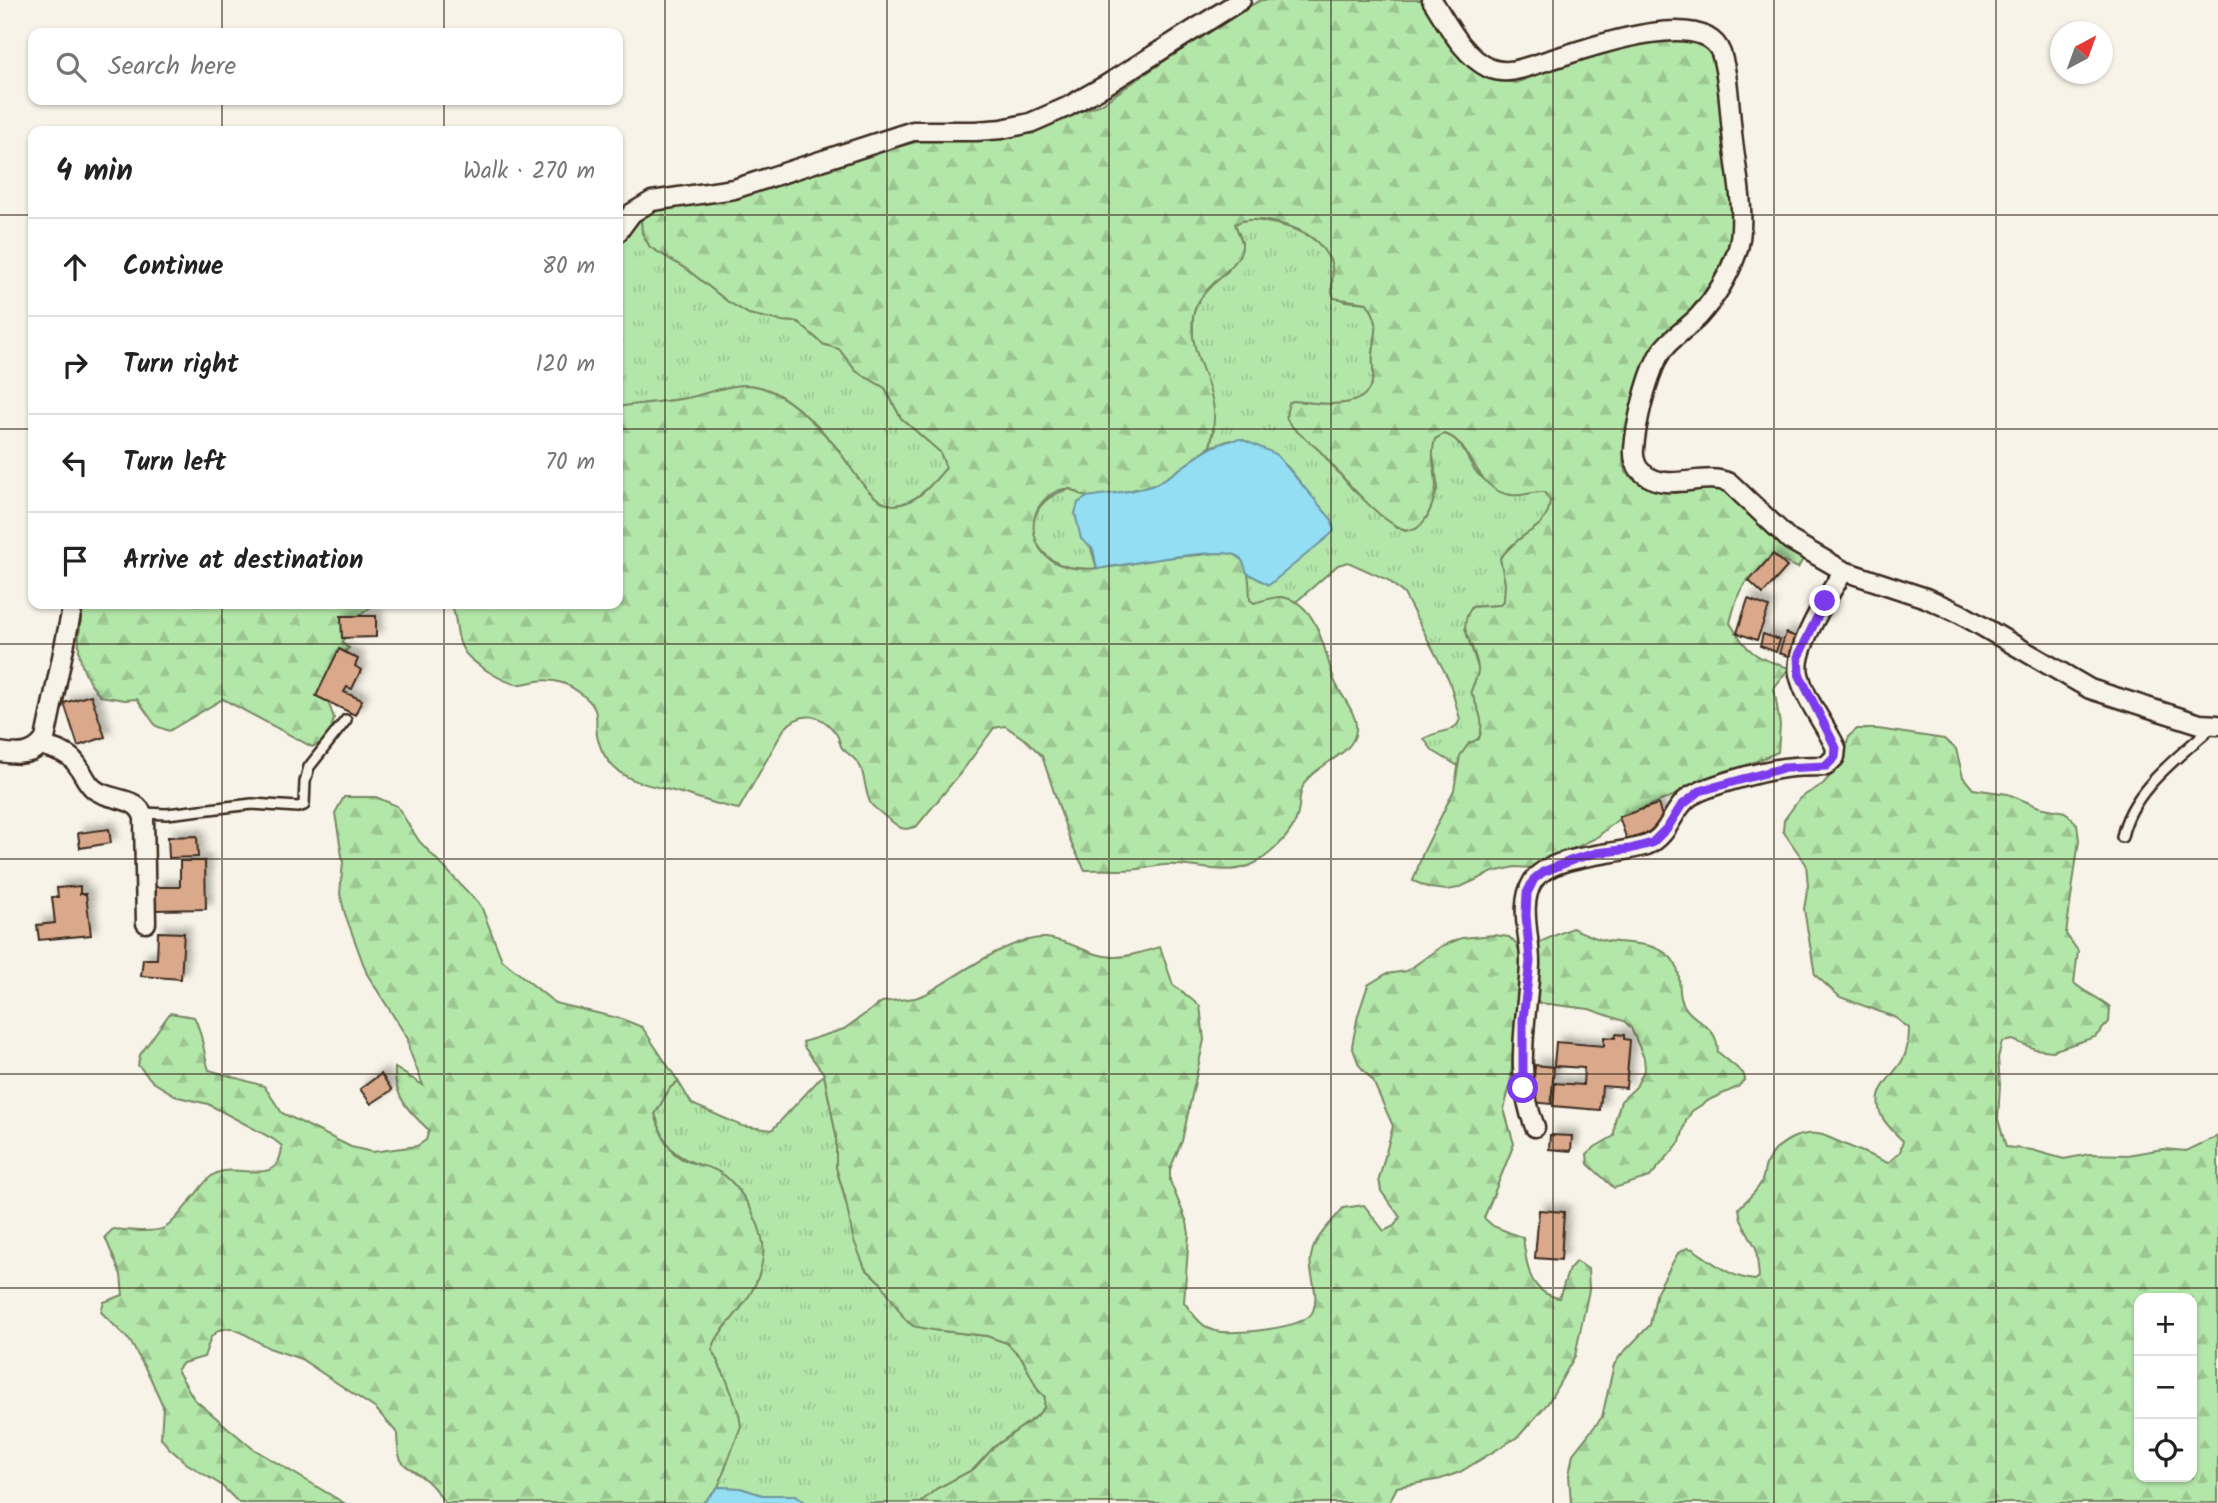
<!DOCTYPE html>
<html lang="en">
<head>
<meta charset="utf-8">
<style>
	body { margin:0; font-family:Kalam,sans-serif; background:#f2f2f2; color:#222 }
	.controls { position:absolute; right:21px; bottom:21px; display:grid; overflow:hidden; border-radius:14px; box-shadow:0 2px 5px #0004 }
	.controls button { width:63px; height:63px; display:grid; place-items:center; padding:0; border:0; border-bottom:2px solid #e0e0e0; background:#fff; color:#222; font:35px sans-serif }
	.compass { position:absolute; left:2050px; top:21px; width:63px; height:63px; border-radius:50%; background:#fff; box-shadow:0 2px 5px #0004; rotate:41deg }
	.stop { position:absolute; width:21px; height:21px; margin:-16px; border:5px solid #7c3aed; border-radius:50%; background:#fff }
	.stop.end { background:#7c3aed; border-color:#fff; box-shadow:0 2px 7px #0008 }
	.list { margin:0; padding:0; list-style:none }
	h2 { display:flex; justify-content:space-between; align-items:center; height:91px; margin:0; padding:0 28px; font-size:30px }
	h2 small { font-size:23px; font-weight:400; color:#767676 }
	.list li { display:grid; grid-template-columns:46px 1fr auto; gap:21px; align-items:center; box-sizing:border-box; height:98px; padding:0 28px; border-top:2px solid #e0e0e0 }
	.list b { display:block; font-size:26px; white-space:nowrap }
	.list em { font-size:23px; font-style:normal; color:#767676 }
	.icon { flex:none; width:38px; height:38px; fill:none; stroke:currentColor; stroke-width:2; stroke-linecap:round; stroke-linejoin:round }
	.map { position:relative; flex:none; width:2218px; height:1503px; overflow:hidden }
	.search { position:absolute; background:#fff; box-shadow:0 2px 5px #0004; left:28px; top:28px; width:595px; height:77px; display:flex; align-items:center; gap:18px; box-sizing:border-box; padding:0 24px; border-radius:14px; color:#767676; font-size:26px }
	.panel { position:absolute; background:#fff; box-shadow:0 2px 5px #0004; left:28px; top:126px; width:595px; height:483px; border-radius:14px }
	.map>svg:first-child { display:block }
	.grass { fill:url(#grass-tufts); stroke:#778864; stroke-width:2 }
	.forest { fill:url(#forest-firs); stroke:#778864; stroke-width:2; fill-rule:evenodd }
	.water { fill:#93def3; stroke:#70969e; stroke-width:2 }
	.building { fill:#daa98c; stroke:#3b2a1e; stroke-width:2; filter:url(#shadow) }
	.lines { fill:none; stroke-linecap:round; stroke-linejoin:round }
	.lane-casing { stroke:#3b2a1e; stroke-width:14 }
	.street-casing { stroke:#3b2a1e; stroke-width:23 }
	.lane { stroke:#f7f3e8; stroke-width:9 }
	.street { stroke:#f7f3e8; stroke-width:18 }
	.route { stroke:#7c3aed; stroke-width:9 }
	.grid { fill:none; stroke:#3b2a1e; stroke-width:2; stroke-opacity:0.55 }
</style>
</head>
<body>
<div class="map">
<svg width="2218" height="1503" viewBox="0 0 2218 1503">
	<defs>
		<pattern id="grass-tufts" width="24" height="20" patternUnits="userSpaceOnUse" patternTransform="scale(1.75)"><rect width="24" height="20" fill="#b3e7a9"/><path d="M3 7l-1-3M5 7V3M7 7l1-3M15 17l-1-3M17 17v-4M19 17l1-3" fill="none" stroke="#9bc691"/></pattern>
		<pattern id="forest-firs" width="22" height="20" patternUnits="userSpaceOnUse" patternTransform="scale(1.75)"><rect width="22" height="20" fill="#b3e7a9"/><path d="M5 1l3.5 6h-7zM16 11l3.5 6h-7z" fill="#9bc691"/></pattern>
		<filter id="shadow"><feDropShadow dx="6" dy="-6" stdDeviation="3.5" flood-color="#0004"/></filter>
	</defs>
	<rect width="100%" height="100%" fill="#f7f3e8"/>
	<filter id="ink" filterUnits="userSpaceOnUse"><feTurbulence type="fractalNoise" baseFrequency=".0143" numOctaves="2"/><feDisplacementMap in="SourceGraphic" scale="14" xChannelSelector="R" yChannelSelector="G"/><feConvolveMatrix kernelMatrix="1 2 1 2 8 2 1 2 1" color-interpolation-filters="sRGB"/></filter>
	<g filter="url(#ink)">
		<g class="grass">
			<path d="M641,215L642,233L650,247L688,270L727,301L749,314L781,321L798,322L823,344L839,349L856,371L885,388L901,418L940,452L946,468C933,483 917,503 895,505C871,507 849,463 836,447C818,426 796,403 771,391C742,377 716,392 687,398C664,402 641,403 618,407V244Z"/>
			<path d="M1244,219C1275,222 1328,231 1333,270C1334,277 1332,286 1332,293L1345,301L1367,303C1382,325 1375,331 1373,355C1372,362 1374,370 1373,377C1369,414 1318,403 1293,401L1290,424L1321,452L1354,491L1396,527L1405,531L1416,529L1427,517L1438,488L1432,449L1435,439L1444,434C1463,438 1466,460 1477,473C1485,482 1501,489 1511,495L1533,491L1544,492L1551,501C1547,527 1533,527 1516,542C1510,546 1505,553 1500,558C1503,573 1510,593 1500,605L1472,607L1465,628L1479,671L1471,691C1474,701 1482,713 1483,724C1485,741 1461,748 1458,766L1433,751L1424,739C1435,730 1456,734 1460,719L1449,680L1404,594L1388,580L1348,562L1338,565L1296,602L1280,597L1254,603L1250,600L1247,573L1269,584L1280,574L1304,487L1287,466L1230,440L1210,447L1214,430L1193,342V315L1201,295L1228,271L1242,243L1235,224Z"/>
			<path d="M1070,489L1087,497L1078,503L1097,569C1085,568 1070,570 1059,564C1020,544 1026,499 1070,489Z"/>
			<path d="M824,1074L836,1135V1167L865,1268L881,1283L905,1319L933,1330L987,1336L1007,1343L1022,1358L1038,1390L1045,1397L1044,1408L1037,1416L994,1447L974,1469L936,1489L920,1503H806L796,1495H762L740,1488L718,1487L741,1426L727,1381L712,1350L716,1339L743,1305L715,1170C676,1157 668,1155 655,1114L670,1088L678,1081L692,1104L742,1126L772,1130Z"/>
		</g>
		<g class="forest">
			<path d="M1261,0H1428L1485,76L1495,80L1516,83L1634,38L1707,41L1721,85L1734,228L1721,273L1704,298L1656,348L1633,406L1623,462L1626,472L1633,479L1665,489L1716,486L1729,492L1804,557L1798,568L1783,561C1744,574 1740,584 1730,623C1750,655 1753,656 1789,668L1774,688L1780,725L1778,752L1620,818L1596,838L1533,868L1515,867L1493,872L1458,888L1447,890L1430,888L1413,881L1423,853L1454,790L1460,756L1469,743L1479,739C1486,721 1477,708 1471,691C1473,685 1478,676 1478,670C1478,646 1454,632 1472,607L1500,605L1504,601L1505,583L1500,558C1505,553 1510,547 1516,542C1533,527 1547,527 1550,501L1544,492C1532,491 1522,497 1511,495C1474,491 1472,440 1444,434L1435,439C1427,468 1445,479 1429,512C1427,517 1422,525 1417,528C1393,543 1336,468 1321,452C1313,443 1290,429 1287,419C1285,414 1288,408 1289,403L1293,401C1318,403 1369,414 1373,377C1374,370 1372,362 1373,355C1375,331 1382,325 1367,303L1334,298C1329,285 1336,273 1330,260C1327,255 1322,247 1317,242C1301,226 1255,213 1235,224C1237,230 1241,237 1242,244C1244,268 1197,285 1193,317C1188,351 1211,378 1214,410C1215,423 1212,435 1210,447C1195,457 1167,481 1152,485C1138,489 1103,497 1089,497C1082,497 1077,490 1070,489C1055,487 1038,503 1035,516C1032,526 1034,538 1039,547C1059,584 1125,564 1158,559C1172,557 1186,556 1200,555C1211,554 1227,550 1237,556C1251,563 1249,587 1250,600L1254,603C1262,601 1272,597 1280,597C1319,600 1324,654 1335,682C1341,696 1358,714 1356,730C1354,755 1318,763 1305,782C1299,791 1300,802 1298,813C1294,834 1268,858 1249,866C1222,876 1192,863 1164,865C1155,866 1147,868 1138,869C1120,871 1102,869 1085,870L1071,843L1042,756L1027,741L1005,726L994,728L991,732L963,770L917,826C912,828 906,830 901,828C897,826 874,808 871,804C866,797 865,778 861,768C857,759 850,756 843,749C839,745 840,740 837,735C822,713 802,710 784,729L739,809C720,806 705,800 688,795C650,783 611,785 598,740C593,722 603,712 585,697C570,684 556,678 537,681C530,682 522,685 516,684C502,682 475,664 466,654C454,639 459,620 451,604H618V407C641,403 664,402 687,398C716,392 741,377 771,391C796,403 818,426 836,447C849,463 871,507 895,505C917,504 933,483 946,468L940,452L901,418L885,388L856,371L839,349L823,344L798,322L781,321L749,314L727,301L688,270L650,247L642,233L641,215L666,208L723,201L766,190L882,151L931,138L1041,126L1101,104L1231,16Z"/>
			<path d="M84,604H374V605L356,618L342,643L349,648L340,655L326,696L334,718L330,733L323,742L312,747L223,699L169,731L156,726L137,699L125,700L100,696C74,666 76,641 84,604Z"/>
			<path d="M1857,729H1878L1944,739L1956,749L1963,777L1973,789L2008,794L2039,807L2065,812L2077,824L2079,840L2066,934L2078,951L2074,983C2085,993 2098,997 2110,1007L2109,1022L2095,1037L2052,1051L2035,1049L2013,1040L2002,1042L1998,1058L2000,1085L1998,1119L2006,1147L2032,1150L2064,1159L2090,1154L2127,1155L2163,1149L2186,1151L2218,1136V1503H1571L1569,1475L1573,1454L1602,1417L1614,1365L1620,1356L1650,1325L1657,1291L1678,1253L1687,1248L1693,1249C1712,1262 1731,1278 1755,1280L1759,1277L1756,1248L1741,1220L1739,1208C1746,1201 1756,1192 1761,1183C1764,1177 1764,1168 1767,1162C1778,1141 1801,1130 1823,1135L1888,1163L1900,1152L1903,1141C1896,1134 1885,1124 1881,1115C1871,1090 1892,1078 1902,1061C1908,1051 1909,1038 1909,1028L1894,1017L1840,997L1815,975L1804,909L1808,886L1806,864L1783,831L1784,820L1800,798L1823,784L1842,762L1849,736ZM2139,1298H2192V1477H2139Z"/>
			<path d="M344,797H376L397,806L419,841L481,906L502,960L555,1003L622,1019L642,1027L678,1081L670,1088L655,1114C659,1127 663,1141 673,1152C684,1164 703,1164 717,1171C741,1183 767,1231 763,1257C761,1274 753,1292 742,1306C732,1321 717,1332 712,1350L727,1381L739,1414L741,1426L718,1487L703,1503H445C440,1496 434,1487 427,1481C403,1461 398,1470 397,1433L376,1409L301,1359L269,1348L241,1332L230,1328L219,1330L211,1337L204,1357L183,1363L177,1370L194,1399L252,1448L344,1503H239L221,1485L186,1463L168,1447L161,1438L163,1406L150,1377L130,1341L101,1312L104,1302L123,1295L121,1275L105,1237L113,1229C126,1230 154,1234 166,1227C174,1223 188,1203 195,1195C200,1189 206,1179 213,1175C238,1160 279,1191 282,1146L273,1139L208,1104L178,1097L153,1082L138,1065L140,1055L170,1013L194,1017C203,1032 203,1053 209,1070L264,1086L282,1113L351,1147L372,1152L417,1146L426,1140L429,1130C410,1113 393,1096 395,1068L423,1085L409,1049L408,1039L367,974L345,914L340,894L343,862L335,813Z"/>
			<path d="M1572,928C1584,933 1596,939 1608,941C1629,944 1664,941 1676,965C1683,980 1675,997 1688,1011C1702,1026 1717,1027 1718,1052L1743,1073L1745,1079L1738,1087L1711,1099L1692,1111L1686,1121L1680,1142L1650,1177L1614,1188L1588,1164L1587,1154L1595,1147L1614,1136L1615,1121L1621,1101L1636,1087L1645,1068L1644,1058L1631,1028L1624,1021L1589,1009L1540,1003L1534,996L1535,948L1542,941Z"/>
			<path d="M1494,935L1509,937L1517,945L1520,955V985L1510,1086L1504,1109L1514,1144L1484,1218L1493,1226L1523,1238C1527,1264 1527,1292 1559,1298L1569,1269L1576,1261L1588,1269L1589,1290L1575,1356L1548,1403L1519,1436L1460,1472L1441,1479L1397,1487L1389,1503H920L936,1489L974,1469L994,1447L1037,1416L1044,1408L1045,1397L1038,1390L1022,1358L1007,1343L987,1336L933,1330L913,1326L905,1319L881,1283L865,1268L853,1238L845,1197L836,1167V1135L824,1074L804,1047L803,1042L844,1029L882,1002L915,998L926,994C957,976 1010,936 1046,938C1070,940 1089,956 1113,957C1128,958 1145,951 1160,947L1173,985L1200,1006L1204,1040L1182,1141L1170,1169V1181L1187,1222L1189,1234L1184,1302C1192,1313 1201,1327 1215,1331C1233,1335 1306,1329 1313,1311C1321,1291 1306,1272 1312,1252C1316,1236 1333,1221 1343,1208L1364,1205L1384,1231L1394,1226L1400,1217L1381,1191L1379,1179L1393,1126L1373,1081L1359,1065L1352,1046L1358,1015L1368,985L1386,974L1407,971L1442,946L1462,938Z"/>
		</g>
		<g class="water">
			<path d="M1241,439L1276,454L1332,520L1334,531L1330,535L1269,585L1247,573C1245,567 1243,558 1236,555C1217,547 1122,565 1097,569L1093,549L1081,539L1075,513L1078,503L1087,497C1105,494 1141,491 1156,484C1186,469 1206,442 1241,439Z"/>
			<polygon points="718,1487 740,1488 762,1495 796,1495 806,1503 703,1503"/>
		</g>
		<g class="building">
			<polygon points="1773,554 1787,567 1763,594 1749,581"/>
			<polygon points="1748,599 1769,607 1757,640 1737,633"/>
			<polygon points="341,616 376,616 376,637 342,638"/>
			<polygon points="1786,633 1799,638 1792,657 1779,653"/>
			<polygon points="1763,634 1780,640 1776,652 1760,646"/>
			<polygon points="339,649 358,659 355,666 361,670 352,689 347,687 344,692 362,700 355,715 316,696"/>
			<polygon points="91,695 105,737 78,746 64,703"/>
			<polygon points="1658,804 1665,825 1657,830 1627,840 1619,817"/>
			<polygon points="109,829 111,843 80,848 78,833"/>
			<polygon points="197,836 198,857 169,858 168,837"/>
			<polygon points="180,861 205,861 206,909 156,910 156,887 180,887"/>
			<polygon points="80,886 80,894 86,894 91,935 39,940 37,925 55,923 52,897 58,897 57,888"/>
			<polygon points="158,932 184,933 181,979 141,976 143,959 157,959"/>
			<polygon points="1616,1034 1624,1035 1624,1039 1630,1040 1626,1088 1602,1086 1600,1110 1553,1106 1555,1083 1583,1085 1584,1068 1554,1066 1556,1042 1604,1046 1604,1037 1615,1038"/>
			<polygon points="1535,1065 1554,1067 1551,1104 1532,1102"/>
			<polygon points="381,1074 392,1090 371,1104 360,1089"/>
			<polygon points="1550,1135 1572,1136 1571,1151 1549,1149"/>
			<polygon points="1539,1210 1564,1212 1561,1260 1535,1258"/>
		</g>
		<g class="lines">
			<defs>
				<g id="lane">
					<polyline points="143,813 167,814 252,804 298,807 304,805 305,782 309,767 346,720"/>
					<path d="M2122,837C2131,790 2180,756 2213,726"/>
				</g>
				<g id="street">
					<path d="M1432,0C1447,23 1463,56 1489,68C1499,72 1510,72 1520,69C1563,58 1701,0 1721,53C1729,78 1729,106 1732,132C1735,167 1748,219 1737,252C1729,275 1715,298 1699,316C1686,330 1667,340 1658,357C1646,381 1636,423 1634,449C1633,457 1636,468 1643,473C1668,494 1702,471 1730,483L1790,540L1844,571L1926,598L1961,614L2090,689L2200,724L2218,725"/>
					<polyline points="618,232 632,213 652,201 734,189 913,131 976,131 1002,129 1030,123 1067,107 1106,85 1241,0"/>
					<path d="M41,745C53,749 67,752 75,762C82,770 86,783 94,789C110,802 138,795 144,818L146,923"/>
					<path d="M0,752C18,755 34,756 45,739L73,604"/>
					<path d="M1535,1127C1513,1074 1527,1020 1530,965C1531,939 1518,905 1533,881C1551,854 1619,855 1647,845C1669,836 1671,812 1688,798C1704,786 1763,771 1784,768C1798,766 1812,766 1826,766L1835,757L1836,748C1825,724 1805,700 1799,674C1793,649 1830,592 1844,571"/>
				</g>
			</defs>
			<use href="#lane" class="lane-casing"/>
			<use href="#street" class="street-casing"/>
			<use href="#lane" class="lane"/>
			<use href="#street" class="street"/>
		</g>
	</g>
	<g class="lines" filter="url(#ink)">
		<polyline class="route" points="1523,1088 1523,1019 1530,962 1526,915 1527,893 1534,879 1543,872 1575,859 1596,853 1630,849 1652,843 1668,827 1681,806 1700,791 1783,768 1826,766 1835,757 1836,748 1799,674 1798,657 1825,601"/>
	</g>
	<path class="grid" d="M222,0V33M444,0V33M665,0V1503M887,0V1503M1109,0V1503M1331,0V1503M1553,0V1503M1774,0V1503M1996,0V1503M222,100V131M444,100V131M0,215H33M618,215H2218M0,429H33M618,429H2218M222,604V1503M444,604V1503M0,644H2218M0,859H2218M0,1074H2218M0,1288H2218"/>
</svg>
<div class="controls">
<button>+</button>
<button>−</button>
<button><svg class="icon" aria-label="locate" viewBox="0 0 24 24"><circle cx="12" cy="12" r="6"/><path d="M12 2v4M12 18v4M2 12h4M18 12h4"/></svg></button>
</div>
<svg class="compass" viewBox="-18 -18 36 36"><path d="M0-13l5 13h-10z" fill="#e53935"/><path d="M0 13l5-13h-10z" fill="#767676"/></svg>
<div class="stop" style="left:1523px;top:1088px"></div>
<div class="stop end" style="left:1825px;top:601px"></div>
<div class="search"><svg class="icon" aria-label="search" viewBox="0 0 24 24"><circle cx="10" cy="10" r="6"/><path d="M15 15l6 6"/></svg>Search here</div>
<section class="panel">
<h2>4 min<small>Walk · 270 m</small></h2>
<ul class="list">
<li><svg class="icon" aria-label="ahead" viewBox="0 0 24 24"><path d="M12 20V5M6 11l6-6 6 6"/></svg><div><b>Continue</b></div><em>80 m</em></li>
<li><svg class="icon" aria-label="right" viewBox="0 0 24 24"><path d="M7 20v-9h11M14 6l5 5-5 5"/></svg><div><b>Turn right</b></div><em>120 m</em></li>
<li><svg class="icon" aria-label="left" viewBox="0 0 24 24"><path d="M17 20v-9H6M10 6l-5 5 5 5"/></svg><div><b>Turn left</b></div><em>70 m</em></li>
<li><svg class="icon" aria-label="arrive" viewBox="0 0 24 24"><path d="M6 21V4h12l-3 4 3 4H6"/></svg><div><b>Arrive at destination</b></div></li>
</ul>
</section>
</div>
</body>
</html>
